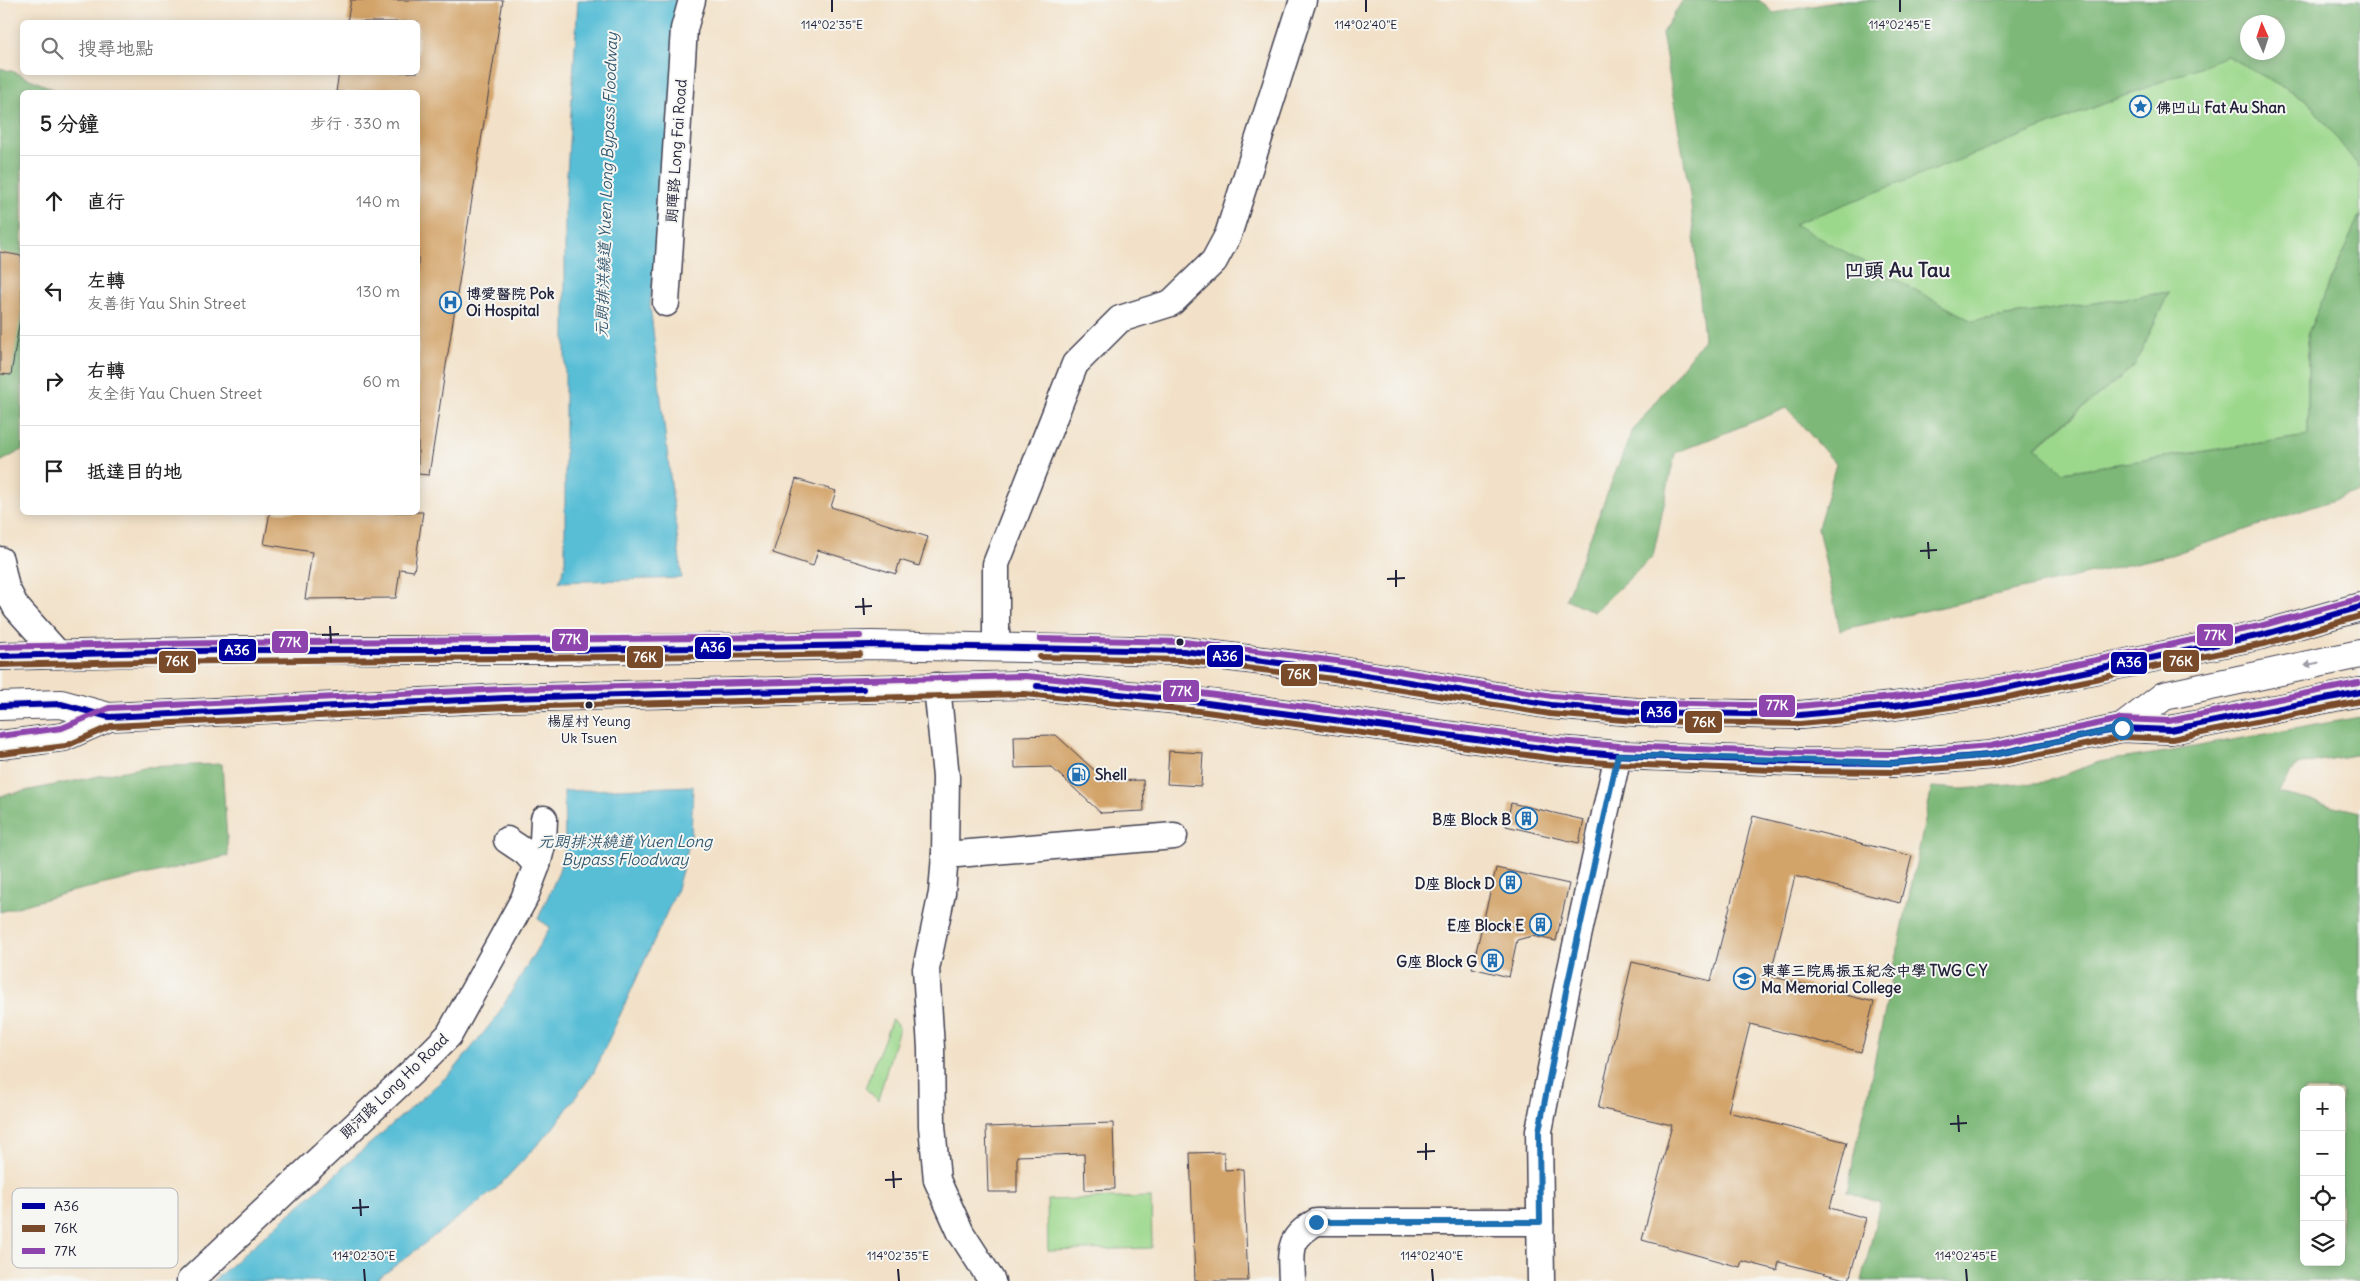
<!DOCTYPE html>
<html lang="zh-TW">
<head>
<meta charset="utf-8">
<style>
	body { margin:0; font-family:Delius,"LXGW WenKai TC",sans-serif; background:#f2f2f2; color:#222 }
	.controls { position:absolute; right:15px; bottom:15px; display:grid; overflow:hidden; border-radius:8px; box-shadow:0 2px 12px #0003 }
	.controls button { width:45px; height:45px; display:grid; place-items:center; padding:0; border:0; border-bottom:1px solid #e0e0e0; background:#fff; color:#222; font:25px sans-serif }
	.compass { position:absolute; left:2240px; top:15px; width:45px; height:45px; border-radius:50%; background:#fff; box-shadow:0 2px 12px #0003; rotate:357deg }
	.stop { position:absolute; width:15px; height:15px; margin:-11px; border:4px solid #1f6fb2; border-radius:50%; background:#fff }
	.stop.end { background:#1f6fb2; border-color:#fff; box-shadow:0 1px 5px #0008 }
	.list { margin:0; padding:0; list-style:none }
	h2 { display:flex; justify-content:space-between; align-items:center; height:65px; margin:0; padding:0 20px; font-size:21px }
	h2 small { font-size:16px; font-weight:400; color:#767676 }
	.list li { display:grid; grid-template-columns:32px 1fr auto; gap:15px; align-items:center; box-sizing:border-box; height:90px; padding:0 20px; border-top:1px solid #e0e0e0 }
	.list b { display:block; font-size:19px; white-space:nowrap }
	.list p { margin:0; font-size:16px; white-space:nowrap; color:#767676 }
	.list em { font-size:16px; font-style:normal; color:#767676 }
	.icon { flex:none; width:28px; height:28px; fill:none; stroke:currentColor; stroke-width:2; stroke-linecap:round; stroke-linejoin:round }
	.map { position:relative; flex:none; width:2360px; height:1281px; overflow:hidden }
	.search { position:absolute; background:#fff; box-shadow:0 2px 12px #0003; left:20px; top:20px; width:400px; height:55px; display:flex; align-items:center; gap:12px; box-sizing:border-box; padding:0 18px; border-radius:8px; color:#767676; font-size:19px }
	.panel { position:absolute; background:#fff; box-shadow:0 2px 12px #0003; left:20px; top:90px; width:400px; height:425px; border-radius:8px }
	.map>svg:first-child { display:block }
	.green { fill:#9cd88c; stroke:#5f7d64 }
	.forest { fill:#7db878; stroke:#506d5a; fill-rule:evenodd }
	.water { fill:#58bed6; stroke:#3d7088 }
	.building { fill:#d3a46a }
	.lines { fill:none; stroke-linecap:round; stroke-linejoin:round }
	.minor-casing { stroke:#413f50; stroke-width:29 }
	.major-casing { stroke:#413f50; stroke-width:30 }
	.minor { stroke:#fff; stroke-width:26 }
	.major { stroke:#fff; stroke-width:28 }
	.bus-1-casing { stroke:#f6f6f2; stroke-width:10 }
	.bus-2-casing { stroke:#f6f6f2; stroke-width:10 }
	.bus-3-casing { stroke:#f6f6f2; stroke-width:10 }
	.bus-1 { stroke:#0000a0; stroke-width:6 }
	.bus-2 { stroke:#7a4b2a; stroke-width:6 }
	.bus-3 { stroke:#8e44ad; stroke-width:6 }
	.oneway { fill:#9c9ca7 }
	.route { stroke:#1f6fb2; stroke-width:6 }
	.ticks { fill:none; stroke:#22223b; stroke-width:2 }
	.bus-dot { fill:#22223b; stroke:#f6f6f2; stroke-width:2 }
	.labels { text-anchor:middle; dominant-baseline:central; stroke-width:4; stroke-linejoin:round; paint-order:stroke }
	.bus-label { font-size:14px; fill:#22223b; stroke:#f6f6f2 }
	.poi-label { font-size:15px; font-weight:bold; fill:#22223b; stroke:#f6f6f2; text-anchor:start }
	.street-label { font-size:15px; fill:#22223b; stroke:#f6f6f2 }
	.water-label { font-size:16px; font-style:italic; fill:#355971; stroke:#f6f6f2 }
	.district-label { font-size:20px; font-weight:bold; fill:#22223b; stroke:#f6f6f2 }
	.key { fill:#f6f6f2; stroke:#b6b6bb; stroke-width:1 }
	.key-label { font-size:14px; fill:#22223b }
	.ticks-label { font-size:12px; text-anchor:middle; fill:#22223b; stroke:#f6f6f2; stroke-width:4; stroke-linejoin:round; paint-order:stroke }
	.line-badge { stroke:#f6f6f2; stroke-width:2 }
	.badge-label { font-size:14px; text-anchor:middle; font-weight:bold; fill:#fff }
</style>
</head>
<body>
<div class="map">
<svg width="2360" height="1281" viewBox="0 0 2360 1281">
	<rect width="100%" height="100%" fill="#f6f6f2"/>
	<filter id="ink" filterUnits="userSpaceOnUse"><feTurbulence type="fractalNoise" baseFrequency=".02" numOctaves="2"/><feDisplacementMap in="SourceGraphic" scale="10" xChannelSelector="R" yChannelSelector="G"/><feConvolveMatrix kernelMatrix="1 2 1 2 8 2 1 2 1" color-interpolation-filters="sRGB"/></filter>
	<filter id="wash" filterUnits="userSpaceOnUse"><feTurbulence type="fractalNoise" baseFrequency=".0096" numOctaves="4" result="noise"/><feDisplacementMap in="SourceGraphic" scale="20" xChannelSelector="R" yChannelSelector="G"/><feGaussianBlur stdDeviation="1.12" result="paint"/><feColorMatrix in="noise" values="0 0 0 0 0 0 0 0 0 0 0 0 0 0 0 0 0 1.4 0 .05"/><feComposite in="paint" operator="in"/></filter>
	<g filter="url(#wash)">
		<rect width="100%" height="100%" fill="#f2e1c8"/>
		<g class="green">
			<polygon points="2227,56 2307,100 2360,168 2360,214 2308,333 2308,436 2063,472 2035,448 2134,366 2169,292 1972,321 1793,224"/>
			<polygon points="892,1019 899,1028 878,1100 865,1088"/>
			<polygon points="1151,1197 1152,1248 1048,1251 1047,1200"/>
		</g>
		<g class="forest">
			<path d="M1683,0H1759L1774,13L1846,0H2360V168L2307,100L2227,56L1794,224L1972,321L2169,292L2134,366L2035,447L2063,472L2308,436V333L2360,214V491L2171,555L1840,630L1818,528L1836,464L1787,408L1675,453L1653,556L1594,612L1566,599L1631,433L1704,339L1690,195L1662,33ZM2278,22V52H2248V22Z"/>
			<polygon points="0,68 14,72 60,92 22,92 22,450 0,462"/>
			<path d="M2360,717V754L2297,765L2278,793L2360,812V1281H1862L1880,1203L1847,1192L1932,787L1962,789L2046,782L2098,762L2166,752ZM2304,1090H2341V1262H2304Z"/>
			<polygon points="222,764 228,856 70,892 0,912 0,796 144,767"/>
		</g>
		<g class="water">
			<polygon points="578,0 679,0 669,147 650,305 682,578 559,582 565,565 565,206"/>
			<polygon points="693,786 691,837 676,892 594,1072 553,1128 496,1189 375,1281 213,1281 453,1071 497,1016 550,927 538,919 558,874 565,850 564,791"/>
		</g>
		<g id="blocks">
			<g class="building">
				<polygon points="351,0 503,0 429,475 418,474 418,92 336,92 339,72 418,72 418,22 347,22"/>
				<polygon points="0,252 22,256 22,307 11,375 0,374"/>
				<polygon points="796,479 836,491 831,507 928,537 919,566 900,560 896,574 818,550 813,566 773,553"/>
				<polygon points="270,512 423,512 414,571 400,569 396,598 305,599 312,552 264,544"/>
				<polygon points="1056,735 1106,781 1143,780 1144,811 1101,813 1051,767 1015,768 1014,736"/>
				<polygon points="1169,751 1203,753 1201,786 1167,784"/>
				<polygon points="1511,803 1584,820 1579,843 1506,826"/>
				<polygon points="1753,816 1912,856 1900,903 1795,876 1770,976 1874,1002 1861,1052 1750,1024 1728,1112 1847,1142 1830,1208 1866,1218 1849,1280 1779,1262 1777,1270 1742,1261 1740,1267 1642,1240 1672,1125 1598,1108 1632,962 1711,981"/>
				<polygon points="1496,868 1569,884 1556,941 1532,936 1517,940 1509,977 1472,968"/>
				<polygon points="1113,1123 1115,1189 1085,1190 1084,1154 1017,1156 1017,1192 988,1192 986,1127"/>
				<polygon points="1224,1152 1225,1170 1243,1169 1248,1281 1195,1281 1190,1153"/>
			</g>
		</g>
	</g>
	<g filter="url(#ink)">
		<use href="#blocks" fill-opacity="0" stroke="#413f50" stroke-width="1"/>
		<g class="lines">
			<defs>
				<g id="minor">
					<polyline points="666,303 684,29 692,0"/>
					<polyline points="0,560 6,588 16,607 59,655"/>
					<polyline points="996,647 996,564 1075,364 1120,319 1171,303 1214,261 1228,235 1303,0"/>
					<polyline points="937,686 946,777 945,855 942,893 926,969 931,1048 932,1126 937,1180 961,1233 992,1281"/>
					<polyline points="507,840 525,852 537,865"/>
					<polyline points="945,855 1174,836"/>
					<polyline points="190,1281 414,1070 449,1035 524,899 537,865 543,841 544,819"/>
					<path d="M1292,1281C1291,1250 1287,1239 1316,1222H1540"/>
					<polyline points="1541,1281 1539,1131 1566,991 1618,755"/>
				</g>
				<g id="major">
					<polyline points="0,656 239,650 569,650 871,645 1183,651 1335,670 1551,705 1636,712 1800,715 1894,706 1982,693 2262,635 2360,607"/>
					<polyline points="0,706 61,704 109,717 505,698 1025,685 1200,702 1557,750 1618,755 1801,762 1893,763 1991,755 2122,728 2170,730 2360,692"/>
					<polyline points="2122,728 2164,696 2360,654"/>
					<polyline points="0,745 64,737 109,717"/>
				</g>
			</defs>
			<use href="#minor" class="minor-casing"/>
			<use href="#major" class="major-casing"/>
			<use href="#minor" class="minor"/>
			<use href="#major" class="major"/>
			<defs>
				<g id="bus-1">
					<polyline points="0,656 239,650 569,650 871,645 1183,651 1335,670 1551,705 1636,712 1800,715 1894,706 1982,693 2262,635 2360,607"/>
					<polyline points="1037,686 1200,702 1557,750 1618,755 1801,762 1893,763 1991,755 2122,728 2170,730 2360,692"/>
					<polyline points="0,706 61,704 109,717 505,698 863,689"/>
				</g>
				<g id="bus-2">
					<polyline points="1040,657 1182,660 1334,679 1550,714 1636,721 1800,724 1895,715 1984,702 2264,644 2360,616"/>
					<path d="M0,665C287,658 573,659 860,654"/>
					<polyline points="1,754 66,746 111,726 505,707 1025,694 1199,711 1556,759 1618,764 1801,771 1893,772 1993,764 2123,737 2172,739 2360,701"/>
				</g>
				<g id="bus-3">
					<polyline points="1040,639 1184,642 1336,661 1552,696 1636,703 1800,706 1893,697 1980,684 2260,626 2358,599"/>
					<path d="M0,647C287,640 573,641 860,636"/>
					<polyline points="0,736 62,728 109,708 505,689 1025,676 1201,693 1558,741 1619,746 1801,753 1893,754 1990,746 2121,719 2169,721 2358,683"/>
				</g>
			</defs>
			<use href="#bus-1" class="bus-1-casing"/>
			<use href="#bus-2" class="bus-2-casing"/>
			<use href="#bus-3" class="bus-3-casing"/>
			<use href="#bus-1" class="bus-1"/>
			<use href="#bus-2" class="bus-2"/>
			<use href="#bus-3" class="bus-3"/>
		</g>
		<defs><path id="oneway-solid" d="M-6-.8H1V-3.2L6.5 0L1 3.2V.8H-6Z" transform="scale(1.25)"/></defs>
		<use class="oneway" href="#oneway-solid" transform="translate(2312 664) rotate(168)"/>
	</g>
	<g class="lines" filter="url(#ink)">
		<polyline class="route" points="1316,1222 1540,1222 1539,1131 1566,991 1618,755 1893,763 1992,755 2122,728"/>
	</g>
	<path class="ticks" d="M832,0V12M1366,0V12M1900,0V12M1928,542L1929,559M1920,551L1937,550M1396,570V587M1387,579L1405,578M863,598L864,615M855,607L872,606M330,626L331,643M322,635L339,634M1958,1115L1959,1132M1950,1124L1967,1123M1426,1143V1160M1417,1152L1435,1151M893,1171L894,1188M885,1180L902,1179M360,1199L361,1216M352,1208L369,1207M364,1269L365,1281M898,1269L899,1281M1432,1269L1433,1281M1966,1269L1967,1281"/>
	<defs>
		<symbol id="sight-ring" viewBox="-11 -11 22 22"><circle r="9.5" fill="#f6f6f2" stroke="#1f6fb2" stroke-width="1.5"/><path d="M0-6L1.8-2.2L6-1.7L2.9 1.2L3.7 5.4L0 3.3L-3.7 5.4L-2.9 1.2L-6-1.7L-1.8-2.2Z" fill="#1f6fb2"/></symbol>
		<symbol id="hospital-ring" viewBox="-11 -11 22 22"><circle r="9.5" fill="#f6f6f2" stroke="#1f6fb2" stroke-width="1.5"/><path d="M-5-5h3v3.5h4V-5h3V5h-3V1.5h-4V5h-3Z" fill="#1f6fb2"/></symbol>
		<symbol id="fuel-ring" viewBox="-11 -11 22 22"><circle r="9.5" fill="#f6f6f2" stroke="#1f6fb2" stroke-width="1.5"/><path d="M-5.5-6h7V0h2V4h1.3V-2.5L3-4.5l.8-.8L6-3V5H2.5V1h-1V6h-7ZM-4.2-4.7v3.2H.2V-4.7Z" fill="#1f6fb2"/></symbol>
		<symbol id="building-ring" viewBox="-11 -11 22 22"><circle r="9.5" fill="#f6f6f2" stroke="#1f6fb2" stroke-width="1.5"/><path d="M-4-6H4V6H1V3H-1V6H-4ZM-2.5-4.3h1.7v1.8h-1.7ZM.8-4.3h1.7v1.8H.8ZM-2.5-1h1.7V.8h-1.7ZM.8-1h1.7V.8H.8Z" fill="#1f6fb2"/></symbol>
		<symbol id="school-ring" viewBox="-11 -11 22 22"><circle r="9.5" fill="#f6f6f2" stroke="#1f6fb2" stroke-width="1.5"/><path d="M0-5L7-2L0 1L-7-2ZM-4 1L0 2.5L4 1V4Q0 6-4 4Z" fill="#1f6fb2"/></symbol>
	</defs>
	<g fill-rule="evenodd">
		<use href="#sight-ring" x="2128" y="94" width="25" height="25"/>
		<use href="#hospital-ring" x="438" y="290" width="25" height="25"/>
		<use href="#fuel-ring" x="1066" y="762" width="25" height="25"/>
		<use href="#building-ring" x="1514" y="806" width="25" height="25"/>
		<use href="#building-ring" x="1498" y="870" width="25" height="25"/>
		<use href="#building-ring" x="1528" y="912" width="25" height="25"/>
		<use href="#building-ring" x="1480" y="948" width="25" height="25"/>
		<use href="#school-ring" x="1732" y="966" width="25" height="25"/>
	</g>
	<g class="bus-dot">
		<circle cx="1180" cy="642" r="4.5"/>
		<circle cx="589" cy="705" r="4.5"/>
	</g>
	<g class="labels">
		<g class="bus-label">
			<text x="589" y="721">楊屋村 Yeung<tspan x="589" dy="17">Uk Tsuen</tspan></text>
		</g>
		<g class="poi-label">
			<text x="2156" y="107">佛凹山 Fat Au Shan</text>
			<text x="466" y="293">博愛醫院 Pok<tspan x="466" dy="17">Oi Hospital</tspan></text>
			<text x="1095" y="774">Shell</text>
			<text x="1511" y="819" text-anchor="end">B座 Block B</text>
			<text x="1495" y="883" text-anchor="end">D座 Block D</text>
			<text x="1524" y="925" text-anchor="end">E座 Block E</text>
			<text x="1477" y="961" text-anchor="end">G座 Block G</text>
			<text x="1761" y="970">東華三院馬振玉紀念中學 TWG C Y<tspan x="1761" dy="17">Ma Memorial College</tspan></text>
		</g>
		<g class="street-label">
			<text transform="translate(676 151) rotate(-86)">朗暉路 Long Fai Road</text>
			<text transform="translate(394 1086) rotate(-44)">朗河路 Long Ho Road</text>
		</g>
		<g class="water-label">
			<text transform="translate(606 185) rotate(-88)">元朗排洪繞道 Yuen Long Bypass Floodway</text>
			<text x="625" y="841">元朗排洪繞道 Yuen Long<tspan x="625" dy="18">Bypass Floodway</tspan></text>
		</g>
		<g class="district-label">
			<text x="1897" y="269">凹頭 Au Tau</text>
		</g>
	</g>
	<rect x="12" y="1188" width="166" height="80" rx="8" class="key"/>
	<rect x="22" y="1203" width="23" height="6" fill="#0000a0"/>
	<rect x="22" y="1225" width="23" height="7" fill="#7a4b2a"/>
	<rect x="22" y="1248" width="23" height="6" fill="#8e44ad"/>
	<g class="key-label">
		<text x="54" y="1211">A36</text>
		<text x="54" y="1233">76K</text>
		<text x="54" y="1256">77K</text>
	</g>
	<g class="ticks-label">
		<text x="832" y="29">114°02'35"E</text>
		<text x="1366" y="29">114°02'40"E</text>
		<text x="1900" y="29">114°02'45"E</text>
		<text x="364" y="1260">114°02'30"E</text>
		<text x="898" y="1260">114°02'35"E</text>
		<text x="1432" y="1260">114°02'40"E</text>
		<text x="1966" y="1260">114°02'45"E</text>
	</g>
	<g class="line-badge">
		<rect x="2196" y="623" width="38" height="24" rx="5" fill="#8e44ad"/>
		<rect x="551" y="628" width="38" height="24" rx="5" fill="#8e44ad"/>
		<rect x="271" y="630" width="38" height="24" rx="5" fill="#8e44ad"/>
		<rect x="694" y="636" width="38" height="24" rx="5" fill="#0000a0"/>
		<rect x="218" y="638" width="39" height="24" rx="5" fill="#0000a0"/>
		<rect x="1206" y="644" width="38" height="24" rx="5" fill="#0000a0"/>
		<rect x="626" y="645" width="38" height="24" rx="5" fill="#7a4b2a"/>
		<rect x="2162" y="649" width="38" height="24" rx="5" fill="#7a4b2a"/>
		<rect x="158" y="650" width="39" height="24" rx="5" fill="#7a4b2a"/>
		<rect x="2110" y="651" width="38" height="24" rx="5" fill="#0000a0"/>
		<rect x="1280" y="663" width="38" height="24" rx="5" fill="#7a4b2a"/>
		<rect x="1162" y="679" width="38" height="24" rx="5" fill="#8e44ad"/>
		<rect x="1758" y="694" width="38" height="24" rx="5" fill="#8e44ad"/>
		<rect x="1640" y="700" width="38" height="24" rx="5" fill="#0000a0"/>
		<rect x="1684" y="710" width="39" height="24" rx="5" fill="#7a4b2a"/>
	</g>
	<g class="badge-label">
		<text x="2215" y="640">77K</text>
		<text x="570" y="644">77K</text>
		<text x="290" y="647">77K</text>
		<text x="713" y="652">A36</text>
		<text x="237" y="655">A36</text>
		<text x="1225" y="661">A36</text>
		<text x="645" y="662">76K</text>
		<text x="2181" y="666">76K</text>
		<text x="177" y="666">76K</text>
		<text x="2129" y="667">A36</text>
		<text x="1299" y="679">76K</text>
		<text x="1181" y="696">77K</text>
		<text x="1777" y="710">77K</text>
		<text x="1659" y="717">A36</text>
		<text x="1704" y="727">76K</text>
	</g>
</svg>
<div class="controls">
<button>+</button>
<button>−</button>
<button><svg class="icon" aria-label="locate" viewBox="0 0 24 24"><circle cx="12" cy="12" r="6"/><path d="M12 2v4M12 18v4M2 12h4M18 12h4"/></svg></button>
<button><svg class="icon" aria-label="layers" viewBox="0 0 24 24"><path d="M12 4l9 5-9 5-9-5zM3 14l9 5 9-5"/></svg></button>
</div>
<svg class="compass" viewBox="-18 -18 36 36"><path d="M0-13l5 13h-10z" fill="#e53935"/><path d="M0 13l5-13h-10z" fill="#767676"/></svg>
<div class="stop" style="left:2122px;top:728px"></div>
<div class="stop end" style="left:1316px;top:1222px"></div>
<div class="search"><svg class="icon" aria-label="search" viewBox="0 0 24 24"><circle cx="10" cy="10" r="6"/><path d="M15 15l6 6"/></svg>搜尋地點</div>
<section class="panel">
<h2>5 分鐘<small>步行 · 330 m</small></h2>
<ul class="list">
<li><svg class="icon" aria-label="ahead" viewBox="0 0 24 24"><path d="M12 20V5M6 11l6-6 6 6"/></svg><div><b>直行</b></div><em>140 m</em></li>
<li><svg class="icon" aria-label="left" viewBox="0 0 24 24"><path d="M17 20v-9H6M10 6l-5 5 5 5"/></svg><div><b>左轉</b><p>友善街 Yau Shin Street</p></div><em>130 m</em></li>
<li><svg class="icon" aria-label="right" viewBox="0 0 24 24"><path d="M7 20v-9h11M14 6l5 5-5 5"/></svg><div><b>右轉</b><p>友全街 Yau Chuen Street</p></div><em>60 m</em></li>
<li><svg class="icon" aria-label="arrive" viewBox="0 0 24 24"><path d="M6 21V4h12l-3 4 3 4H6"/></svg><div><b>抵達目的地</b></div></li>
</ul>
</section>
</div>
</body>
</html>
